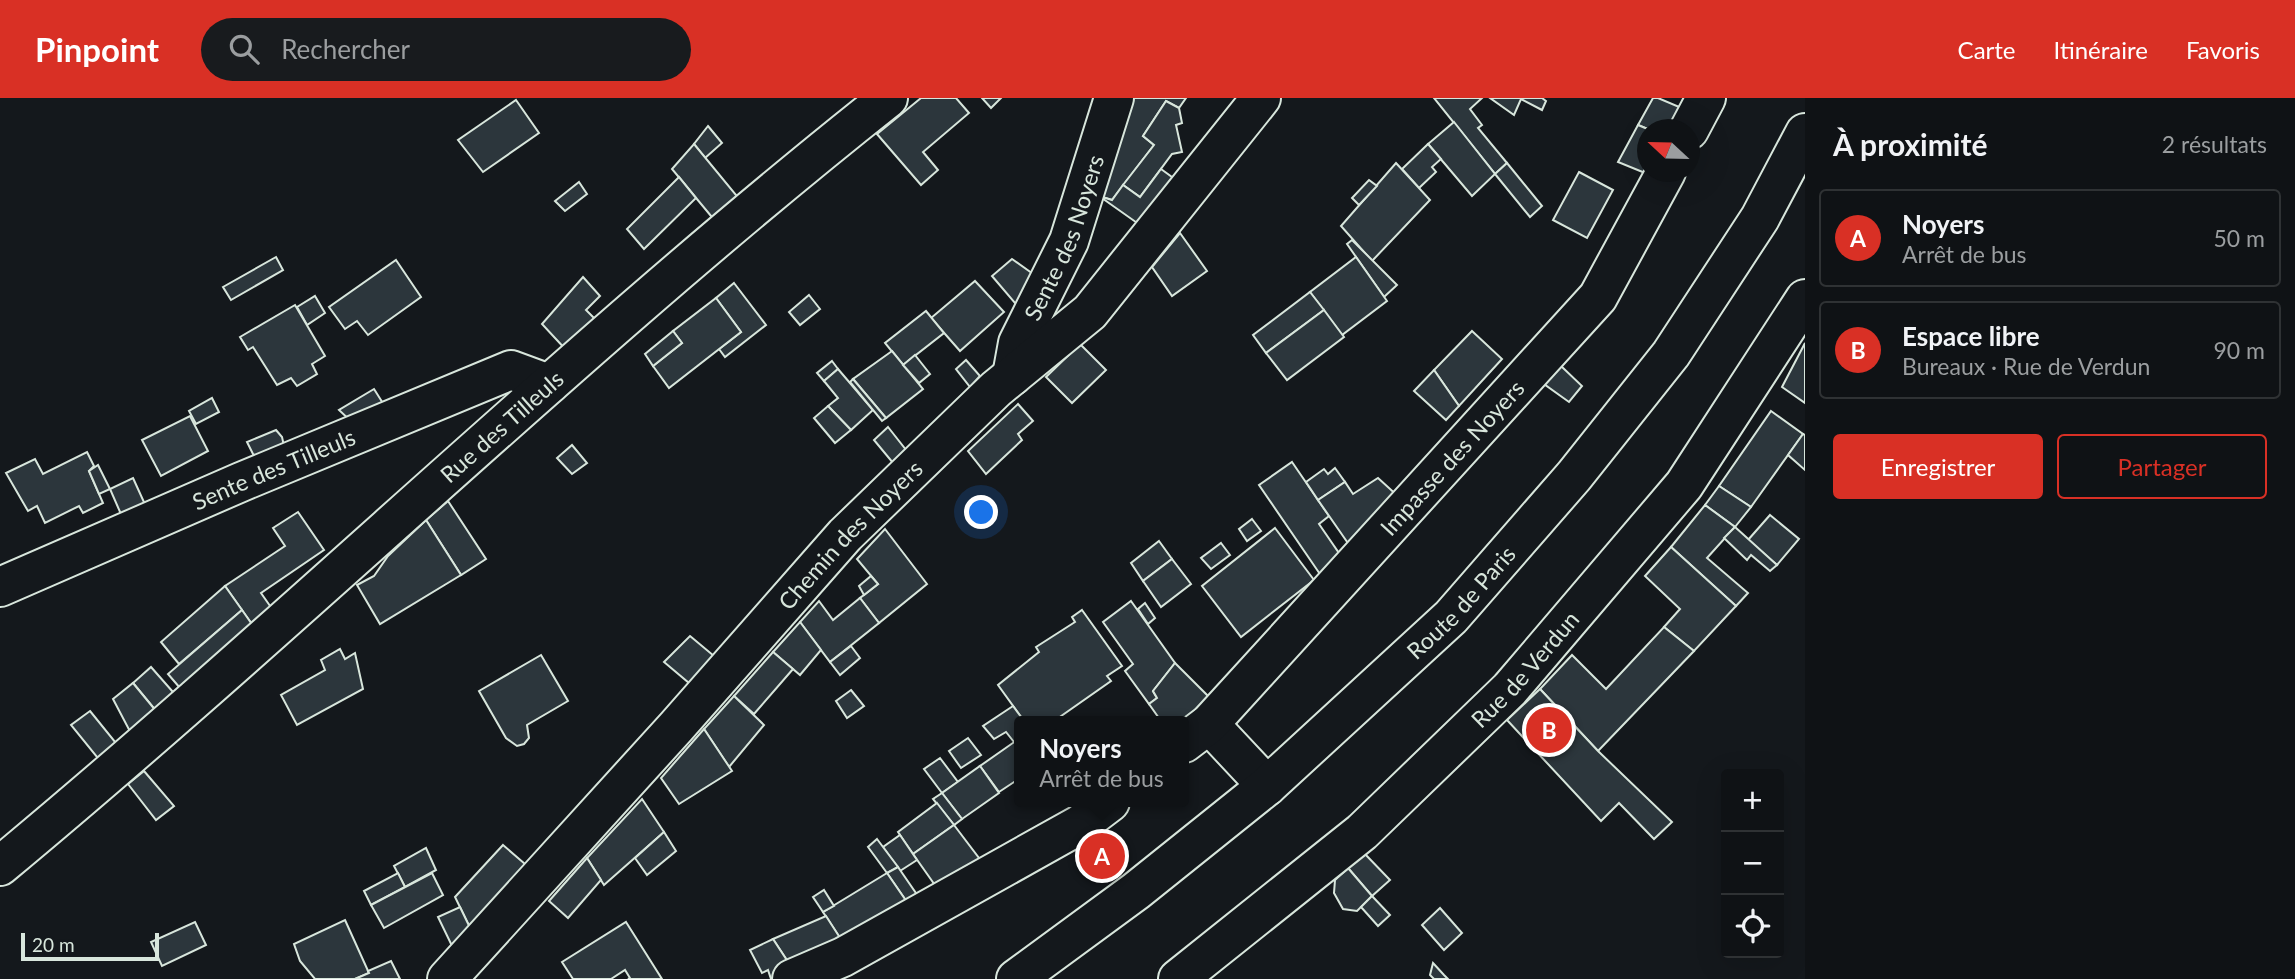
<!DOCTYPE html>
<html lang="fr">
<head>
<meta charset="utf-8">
<style>
	body { margin:0; font-family:Lato,sans-serif; background:#181b1e; color:#f1f3f6 }
	.controls { position:absolute; right:21px; bottom:21px; display:grid; overflow:hidden; border-radius:7px; box-shadow:0 7px 28px #0002 }
	.controls button { width:63px; height:63px; display:grid; place-items:center; padding:0; border:0; border-bottom:2px solid #2f3234; background:#0f1215; color:#f1f3f6; font:35px sans-serif }
	.compass { position:absolute; left:1637px; top:21px; width:63px; height:63px; border-radius:50%; background:#0f1215; box-shadow:0 7px 28px #0002; rotate:292deg }
	.scale { position:absolute; left:21px; bottom:18px; width:138px; box-sizing:border-box; padding-left:7px; border:4px solid #d8e6dc; border-top:0; font-size:19px; line-height:24px; white-space:nowrap; color:#d8e6dc; -webkit-text-stroke:5px #14181c; paint-order:stroke }
	.you { position:absolute; left:982px; top:415px; width:24px; height:24px; margin:-18px; border:5px solid #fff; border-radius:50%; background:#1a73e8; box-shadow:0 0 0 10px #1a73e833 }
	.badge { display:grid; place-items:center; width:46px; height:46px; border-radius:50%; background:#d93025; color:#fff; font-size:23px; font-weight:700 }
	.pin { position:absolute; translate:-50% -50%; border:4px solid #fff; box-shadow:0 2px 7px #0006 }
	.popup { position:absolute; left:1014px; top:618px; width:175px; height:91px; box-sizing:border-box; display:grid; place-content:center; border-radius:7px; background:#0f1215; filter:drop-shadow(0 2px 5px #0005); font-size:23px; white-space:nowrap; color:#9b9ea0 }
	.popup b { font-size:26px; color:#f1f3f6 }
	.popup::after { content:''; position:absolute; left:50%; top:100%; margin-left:-14px; border:14px solid transparent; border-top-color:#0f1215 }
	.list { margin:0; padding:0; list-style:none }
	h2 { display:flex; justify-content:space-between; align-items:center; height:91px; margin:0; padding:0 28px; font-size:30px }
	h2 small { font-size:23px; font-weight:400; color:#9b9ea0 }
	.list li { display:grid; grid-template-columns:46px 1fr auto; gap:21px; align-items:center; box-sizing:border-box; height:98px; margin:0 14px 14px; padding:0 14px; border:2px solid #2f3234; border-radius:7px }
	.list b { display:block; font-size:26px; white-space:nowrap }
	.list p { margin:0; font-size:23px; white-space:nowrap; color:#9b9ea0 }
	.list em { font-size:23px; font-style:normal; color:#9b9ea0 }
	.actions { display:flex; gap:14px; padding:21px 28px }
	.actions a { flex:1; padding:16px 0; border:2px solid #d93025; border-radius:7px; text-align:center; font-size:24px; color:#d93025 }
	.actions .main { background:#d93025; color:#fff }
	.icon { flex:none; width:38px; height:38px; fill:none; stroke:currentColor; stroke-width:2; stroke-linecap:round; stroke-linejoin:round }
	.map { position:relative; flex:none; width:1805px; height:881px; overflow:hidden }
	header { display:flex; align-items:center; gap:42px; box-sizing:border-box; height:98px; padding:0 35px; background:#d93025; color:#fff }
	header strong { font-size:33px }
	nav { display:flex; gap:38px; margin-inline-start:auto; font-size:24px }
	.search { width:490px; height:63px; background:#181b1e; display:flex; align-items:center; gap:18px; box-sizing:border-box; padding:0 24px; border-radius:38px; color:#9b9ea0; font-size:26px }
	main { display:flex }
	aside { flex:1; background:#0f1215 }
	.map>svg:first-child { display:block }
	.building { fill:#2c363c; stroke:#d8e6dc; stroke-width:2 }
	.lines { fill:none; stroke-linecap:round; stroke-linejoin:round }
	.minor-casing { stroke:#d8e6dc; stroke-width:42 }
	.primary-casing { stroke:#d8e6dc; stroke-width:42 }
	.minor { stroke:#14181c; stroke-width:38 }
	.primary { stroke:#14181c; stroke-width:38 }
	.labels { text-anchor:middle; dominant-baseline:central; stroke-width:5; stroke-linejoin:round; paint-order:stroke }
	.street-label { font-size:23px; fill:#d8e6dc; stroke:#14181c }
</style>
</head>
<body>
<header>
<strong>Pinpoint</strong>
<div class="search"><svg class="icon" aria-label="search" viewBox="0 0 24 24"><circle cx="10" cy="10" r="6"/><path d="M15 15l6 6"/></svg>Rechercher</div>
<nav><a>Carte</a><a>Itinéraire</a><a>Favoris</a></nav>
</header>
<main>
<div class="map">
<svg width="1805" height="881" viewBox="0 0 1805 881">
	<rect width="100%" height="100%" fill="#14181c"/>
	<g class="building">
		<polygon points="921,0 956,0 969,15 923,54 938,72 921,87 877,36"/>
		<polygon points="982,0 1001,0 991,10"/>
		<polygon points="1132,0 1186,0 1179,10 1166,3 1143,38 1154,47 1112,102 1099,98"/>
		<polygon points="1434,0 1482,0 1470,11 1482,27 1478,30 1507,65 1495,76"/>
		<polygon points="1490,0 1542,0 1546,3 1542,12 1521,1 1514,17"/>
		<polygon points="1653,0 1658,0 1684,11 1674,32 1650,32 1638,27"/>
		<polygon points="516,2 539,35 483,74 458,42"/>
		<polygon points="1166,3 1179,10 1182,25 1176,27 1182,54 1172,56 1140,99 1123,87 1154,47 1143,38"/>
		<polygon points="1454,24 1495,76 1472,98 1428,46"/>
		<polygon points="1638,27 1650,32 1647,32 1647,74 1650,77 1618,64"/>
		<polygon points="708,28 722,45 705,60 694,46"/>
		<polygon points="694,46 741,103 716,124 672,71"/>
		<polygon points="1428,46 1441,61 1432,69 1436,74 1419,90 1402,71"/>
		<polygon points="1396,65 1430,102 1372,163 1341,128"/>
		<polygon points="1507,65 1542,108 1530,119 1495,76"/>
		<polygon points="1161,71 1176,82 1140,127 1099,98 1112,102 1123,87 1140,99"/>
		<polygon points="1579,74 1613,92 1587,140 1553,122"/>
		<polygon points="679,79 696,100 644,151 627,131"/>
		<polygon points="1369,82 1377,88 1359,107 1352,100"/>
		<polygon points="579,84 587,96 565,113 555,103"/>
		<polygon points="1180,135 1207,173 1172,198 1152,169"/>
		<polygon points="1352,142 1397,187 1384,199 1347,146"/>
		<polygon points="276,159 283,172 231,202 223,189"/>
		<polygon points="1356,159 1387,203 1342,237 1310,194"/>
		<polygon points="1012,161 1036,178 1021,212 992,178"/>
		<polygon points="396,162 421,199 368,237 357,223 345,231 329,209"/>
		<polygon points="583,179 600,198 586,212 600,226 568,254 542,226"/>
		<polygon points="975,183 1004,214 960,253 931,220"/>
		<polygon points="734,185 766,227 725,259 719,251 741,234 716,200"/>
		<polygon points="1310,194 1324,212 1266,255 1253,237"/>
		<polygon points="809,197 820,211 800,227 789,214"/>
		<polygon points="315,198 325,215 307,227 297,209"/>
		<polygon points="716,200 741,234 669,290 653,268 682,245 673,233"/>
		<polygon points="295,207 325,258 312,266 317,276 297,288 291,280 277,287 253,249 248,252 240,239"/>
		<polygon points="1324,212 1344,239 1287,282 1266,255"/>
		<polygon points="926,213 944,235 903,267 885,245"/>
		<polygon points="673,233 682,245 653,268 645,256"/>
		<polygon points="1472,233 1502,261 1459,308 1434,272"/>
		<polygon points="1805,245 1805,305 1782,289"/>
		<polygon points="1080,246 1106,272 1072,305 1046,279"/>
		<polygon points="892,253 923,291 886,320 853,281"/>
		<polygon points="915,257 930,276 919,285 903,267"/>
		<polygon points="966,262 980,278 970,289 956,271"/>
		<polygon points="832,263 838,271 824,283 817,275"/>
		<polygon points="1561,268 1582,288 1569,304 1544,286"/>
		<polygon points="838,271 873,312 851,332 828,308 838,300 824,283"/>
		<polygon points="1434,272 1459,308 1446,322 1414,293"/>
		<polygon points="853,281 886,320 882,323 850,284"/>
		<polygon points="374,291 386,310 354,326 339,312"/>
		<polygon points="212,300 219,314 196,326 189,313"/>
		<polygon points="1018,306 1033,323 1018,336 1022,342 986,376 968,353"/>
		<polygon points="828,308 851,332 835,345 814,320"/>
		<polygon points="1771,313 1803,336 1751,409 1719,388"/>
		<polygon points="190,318 208,353 161,378 142,342"/>
		<polygon points="888,329 910,357 898,371 874,342"/>
		<polygon points="276,332 282,339 284,348 254,358 247,344"/>
		<polygon points="1803,336 1805,337 1805,372 1788,357"/>
		<polygon points="572,347 587,365 572,376 557,360"/>
		<polygon points="87,354 94,368 89,373 103,405 83,415 79,408 45,425 37,408 28,413 6,375 35,361 43,376"/>
		<polygon points="1292,364 1329,418 1319,426 1343,461 1324,482 1259,387"/>
		<polygon points="98,367 110,391 99,396 89,373"/>
		<polygon points="1335,370 1345,384 1318,402 1306,384 1324,371 1328,376"/>
		<polygon points="133,380 148,413 124,423 110,391"/>
		<polygon points="1378,380 1400,400 1352,451 1318,402 1345,384 1353,396"/>
		<polygon points="1719,388 1751,409 1735,429 1705,407"/>
		<polygon points="448,403 486,461 461,477 426,422"/>
		<polygon points="1705,407 1735,429 1707,460 1748,495 1736,508 1671,449"/>
		<polygon points="298,414 324,452 261,495 275,515 256,532 225,488 285,448 273,430"/>
		<polygon points="1770,417 1799,441 1777,467 1748,442"/>
		<polygon points="1252,421 1261,433 1247,443 1239,431"/>
		<polygon points="426,422 461,477 380,526 357,487 374,478 388,458"/>
		<polygon points="1735,429 1777,467 1770,473 1751,457 1747,462 1724,440"/>
		<polygon points="1275,430 1314,482 1241,539 1202,488"/>
		<polygon points="885,431 927,486 879,525 860,500 878,486 857,461"/>
		<polygon points="1159,443 1172,461 1143,483 1131,465"/>
		<polygon points="1221,445 1230,457 1211,471 1201,460"/>
		<polygon points="1671,449 1736,508 1694,553 1664,529 1680,511 1645,478"/>
		<polygon points="1172,461 1191,486 1161,509 1143,483"/>
		<polygon points="871,478 878,486 864,497 859,488"/>
		<polygon points="225,488 242,512 179,566 161,544"/>
		<polygon points="860,500 879,525 830,564 800,524 819,503 833,522"/>
		<polygon points="1131,503 1175,565 1153,593 1157,600 1149,606 1125,573 1133,566 1103,524"/>
		<polygon points="1145,505 1155,520 1148,526 1138,511"/>
		<polygon points="242,512 256,532 186,597 168,576"/>
		<polygon points="1082,512 1122,568 1107,578 1111,583 1054,623 1024,623 998,587 1039,554 1036,549 1075,524 1072,519"/>
		<polygon points="800,524 821,552 800,577 773,554"/>
		<polygon points="1664,529 1694,553 1598,653 1540,591 1572,557 1606,591"/>
		<polygon points="690,538 720,563 695,590 664,564"/>
		<polygon points="851,548 860,560 840,577 830,564"/>
		<polygon points="340,551 345,561 355,555 363,591 297,627 281,597 325,572 321,562"/>
		<polygon points="773,554 793,571 754,616 734,598"/>
		<polygon points="541,557 568,603 527,627 529,640 524,646 517,648 506,640 479,593"/>
		<polygon points="1175,565 1212,602 1184,623 1161,623 1149,606 1157,600 1153,593"/>
		<polygon points="151,569 180,602 161,619 133,585"/>
		<polygon points="133,585 161,619 135,643 113,601"/>
		<polygon points="1540,591 1598,653 1672,724 1654,741 1619,705 1601,723 1507,622"/>
		<polygon points="851,592 864,608 847,620 836,603"/>
		<polygon points="734,598 764,627 729,669 704,631"/>
		<polygon points="1013,608 1024,623 1020,623 1020,640 1014,644 1006,634 994,641 983,628"/>
		<polygon points="90,613 120,650 101,664 71,627"/>
		<polygon points="704,631 732,673 679,706 661,680"/>
		<polygon points="968,640 981,657 961,670 949,653"/>
		<polygon points="1020,640 1020,680 999,694 980,668"/>
		<polygon points="940,660 958,684 942,695 924,671"/>
		<polygon points="980,668 999,695 962,721 942,695"/>
		<polygon points="144,673 174,708 156,722 128,686"/>
		<polygon points="942,695 962,721 954,727 933,701"/>
		<polygon points="642,701 664,734 604,787 587,760"/>
		<polygon points="937,705 954,727 913,756 898,734"/>
		<polygon points="954,727 982,764 937,790 913,756"/>
		<polygon points="664,734 676,753 647,777 635,760"/>
		<polygon points="900,737 917,762 900,773 883,749"/>
		<polygon points="877,741 898,769 887,775 868,749"/>
		<polygon points="503,747 532,772 474,838 455,799"/>
		<polygon points="426,750 436,772 405,789 394,768"/>
		<polygon points="1364,755 1390,782 1372,798 1348,770"/>
		<polygon points="587,760 601,782 568,820 549,803"/>
		<polygon points="898,769 920,801 909,807 887,775"/>
		<polygon points="1348,770 1372,798 1357,813 1343,811 1334,795 1335,782"/>
		<polygon points="398,775 405,789 371,807 364,793"/>
		<polygon points="432,775 443,797 384,830 371,807"/>
		<polygon points="887,775 909,807 844,846 823,814"/>
		<polygon points="824,792 834,808 823,814 813,799"/>
		<polygon points="1372,798 1390,817 1378,828 1361,809"/>
		<polygon points="460,809 474,838 454,852 438,819"/>
		<polygon points="1440,810 1462,835 1444,852 1422,827"/>
		<polygon points="826,818 844,846 792,870 773,841"/>
		<polygon points="345,822 369,875 355,881 315,881 300,863 294,846"/>
		<polygon points="195,824 206,847 162,868 151,844"/>
		<polygon points="626,824 662,881 628,881 630,880 625,872 611,881 573,881 562,864"/>
		<polygon points="773,841 792,870 771,881 768,872 762,875 750,852"/>
		<polygon points="391,863 400,881 355,881 369,875 368,873"/>
		<polygon points="1433,865 1444,877 1448,881 1434,881 1430,877"/>
	</g>
	<g class="lines">
		<defs>
			<g id="minor">
				<polyline points="1689,32 1706,0"/>
				<path id="s1" d="M1012,278L1018,245L1069,143L1114,0"/>
				<path id="s2" d="M0,489L241,384L511,272L549,286"/>
				<polyline points="1209,626 1267,688"/>
				<path id="s3" d="M1184,645L1209,626L1598,199L1666,74"/>
				<path id="s4" d="M0,768C301,518 581,243 888,0"/>
				<path id="s5" d="M447,881L676,629L845,437L996,291L1090,214L1261,0"/>
				<polyline points="792,881 843,859 1081,726 1110,704"/>
				<path id="s6" d="M1178,881L1362,734L1510,591L1684,387L1805,201"/>
			</g>
			<g id="primary">
				<path id="s7" d="M1016,881L1136,793L1267,688L1451,519L1574,378L1671,256L1760,120L1805,35"/>
			</g>
		</defs>
		<use href="#minor" class="minor-casing"/>
		<use href="#primary" class="primary-casing"/>
		<use href="#minor" class="minor"/>
		<use href="#primary" class="primary"/>
	</g>
	<g class="labels">
		<g class="street-label">
			<text stroke="none"><textPath href="#s1" startOffset="149">Sente des Noyers</textPath></text>
			<text stroke="none"><textPath href="#s4" startOffset="667">Rue des Tilleuls</textPath></text>
			<text stroke="none"><textPath href="#s3" startOffset="392">Impasse des Noyers</textPath></text>
			<text stroke="none"><textPath href="#s2" startOffset="298">Sente des Tilleuls</textPath></text>
			<text stroke="none"><textPath href="#s5" startOffset="600">Chemin des Noyers</textPath></text>
			<text stroke="none"><textPath href="#s7" startOffset="584">Route de Paris</textPath></text>
			<text stroke="none"><textPath href="#s6" startOffset="466">Rue de Verdun</textPath></text>
		</g>
	</g>
</svg>
<div class="controls">
<button>+</button>
<button>−</button>
<button><svg class="icon" aria-label="locate" viewBox="0 0 24 24"><circle cx="12" cy="12" r="6"/><path d="M12 2v4M12 18v4M2 12h4M18 12h4"/></svg></button>
</div>
<svg class="compass" viewBox="-18 -18 36 36"><path d="M0-13l5 13h-10z" fill="#e53935"/><path d="M0 13l5-13h-10z" fill="#9b9ea0"/></svg>
<div class="scale">20 m</div>
<div class="you"></div>
<div class="pin badge" style="left:1102px;top:758px">A</div>
<div class="popup"><b>Noyers</b>Arrêt de bus</div>
<div class="pin badge" style="left:1549px;top:632px">B</div>
</div>
<aside>
<h2>À proximité<small>2 résultats</small></h2>
<ul class="list">
<li><span class="badge">A</span><div><b>Noyers</b><p>Arrêt de bus</p></div><em>50 m</em></li>
<li><span class="badge">B</span><div><b>Espace libre</b><p>Bureaux · Rue de Verdun</p></div><em>90 m</em></li>
</ul>
<div class="actions"><a class="main">Enregistrer</a><a>Partager</a></div>
</aside>
</main>
</body>
</html>
